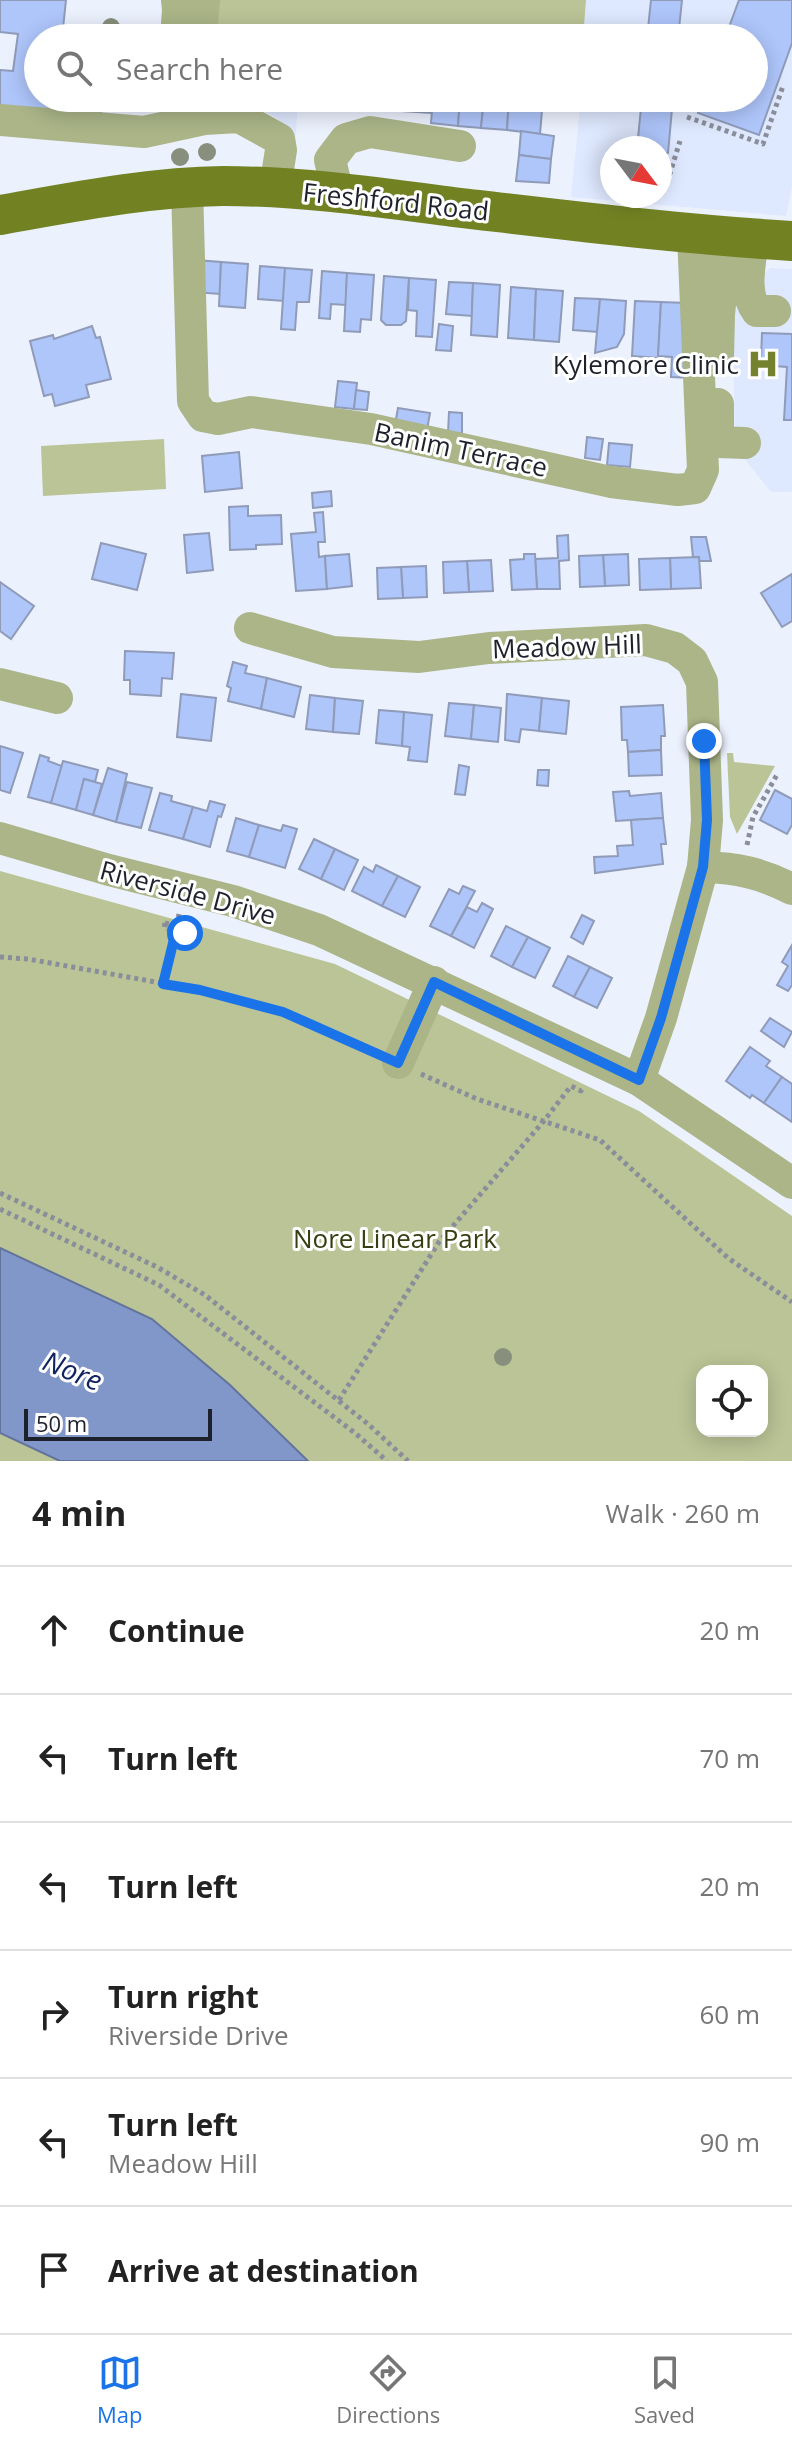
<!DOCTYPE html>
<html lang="en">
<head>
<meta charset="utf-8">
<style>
	body { margin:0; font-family:"Open Sans",sans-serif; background:#f6f6f6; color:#222 }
	.controls { position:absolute; right:24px; bottom:24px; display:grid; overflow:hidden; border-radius:16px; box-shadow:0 4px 20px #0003 }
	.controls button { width:72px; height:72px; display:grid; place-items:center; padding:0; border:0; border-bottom:2px solid #e0e0e0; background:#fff; color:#222; font:40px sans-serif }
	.compass { position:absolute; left:600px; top:136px; width:72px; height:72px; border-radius:50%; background:#fff; box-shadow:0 4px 20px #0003; rotate:122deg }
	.scale { position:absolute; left:24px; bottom:20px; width:188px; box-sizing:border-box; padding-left:8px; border:4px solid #1d212c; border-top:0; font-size:22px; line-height:28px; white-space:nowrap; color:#1d212c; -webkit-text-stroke:6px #fefefe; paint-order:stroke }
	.stop { position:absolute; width:24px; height:24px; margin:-18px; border:6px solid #1a73e8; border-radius:50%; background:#fff }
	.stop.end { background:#1a73e8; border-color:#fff; box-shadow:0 2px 8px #0008 }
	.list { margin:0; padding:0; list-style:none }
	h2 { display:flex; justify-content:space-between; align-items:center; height:104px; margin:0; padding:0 32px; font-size:34px }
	h2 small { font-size:26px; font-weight:400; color:#767676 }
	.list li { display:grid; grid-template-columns:52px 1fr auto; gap:24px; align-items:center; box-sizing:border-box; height:128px; padding:0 32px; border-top:2px solid #e0e0e0 }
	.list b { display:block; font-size:30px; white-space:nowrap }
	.list p { margin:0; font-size:26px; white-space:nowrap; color:#767676 }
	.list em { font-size:26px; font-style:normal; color:#767676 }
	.icon { flex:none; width:44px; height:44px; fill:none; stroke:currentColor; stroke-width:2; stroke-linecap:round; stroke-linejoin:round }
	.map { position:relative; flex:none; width:792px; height:1461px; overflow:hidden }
	.search { position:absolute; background:#fff; box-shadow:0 4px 20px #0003; left:24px; right:24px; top:24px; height:88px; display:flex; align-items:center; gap:20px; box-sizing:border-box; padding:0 28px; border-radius:44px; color:#767676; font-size:30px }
	.sheet { height:872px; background:#fff }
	nav { display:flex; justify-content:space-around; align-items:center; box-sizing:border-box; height:112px; border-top:2px solid #e0e0e0; background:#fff; font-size:22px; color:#767676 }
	nav a { display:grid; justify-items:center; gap:4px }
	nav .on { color:#1a73e8 }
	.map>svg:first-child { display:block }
	.built { fill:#dee8fe; fill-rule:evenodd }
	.green { fill:#bac496; fill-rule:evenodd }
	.water { fill:#8197ca; stroke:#63749b; stroke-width:2 }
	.building { fill:#afc6fb; stroke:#8f9bb8; stroke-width:2 }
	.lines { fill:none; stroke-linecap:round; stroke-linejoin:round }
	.path { stroke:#8a8e9a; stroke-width:5; stroke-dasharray:4 4; stroke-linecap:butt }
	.minor { stroke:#abb588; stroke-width:32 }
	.major { stroke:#728223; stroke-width:40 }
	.tree { fill:#888f7c }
	.route { stroke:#1a73e8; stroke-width:10 }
	.labels { text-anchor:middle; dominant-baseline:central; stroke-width:6; stroke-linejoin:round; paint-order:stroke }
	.street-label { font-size:26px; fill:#1d212c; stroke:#fefefe }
	.poi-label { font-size:26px; fill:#1d212c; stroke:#fefefe; text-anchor:end }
	.park-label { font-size:26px; fill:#373e12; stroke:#fefefe }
	.water-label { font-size:28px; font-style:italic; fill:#112460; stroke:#fefefe }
</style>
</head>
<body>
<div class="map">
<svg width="792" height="1461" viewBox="0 0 792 1461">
	<rect width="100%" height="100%" fill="#ecf1fe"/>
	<g class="built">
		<path d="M189,0H792V187L786,216L571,197L581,98H754V38H190ZM612,148H660V196H612Z"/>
		<polygon points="231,98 298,98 295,151 286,130 278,119 255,105"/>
		<polygon points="770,268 792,269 792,492 771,492 735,447 732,276 757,280"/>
	</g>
	<g class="green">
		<polygon points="213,0 586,0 583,38 225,38 210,37"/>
		<polygon points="164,439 166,489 43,496 41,446"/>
		<polygon points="727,753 733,753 734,762 775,766 737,834 730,817"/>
		<path d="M0,871L335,964L639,1111L792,1216V1461H308L230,1386L152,1319L0,1248ZM702,1371H762V1431H702Z"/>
		<polygon points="0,1433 60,1461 0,1461"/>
	</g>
	<polygon class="water" points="0,1248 152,1319 230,1385 308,1461 60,1461 0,1433"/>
	<g class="building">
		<polygon points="0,0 66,0 62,38 38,38 38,98 71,98 69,114 0,107 0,70 13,71 18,34 0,32"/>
		<polygon points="651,0 682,0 678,38 647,38"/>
		<polygon points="739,0 792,0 792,43 759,135 698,113 703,98 754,98 754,38 725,38"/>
		<polygon points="376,98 403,98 402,111 375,108"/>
		<polygon points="403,98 433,98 431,113 402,111"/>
		<polygon points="433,98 460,98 458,126 431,123"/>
		<polygon points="460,98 484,98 481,128 458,126"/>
		<polygon points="484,98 509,98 507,130 481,128"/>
		<polygon points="509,98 543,99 540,134 507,130"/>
		<polygon points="642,98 673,98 668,153 660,152 660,148 637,148"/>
		<polygon points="521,131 554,136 551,159 519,155"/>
		<polygon points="519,155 551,159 549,183 516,181"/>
		<polygon points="196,260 221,262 220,294 194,292"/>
		<polygon points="221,262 248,264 245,308 219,306"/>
		<polygon points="260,266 285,268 284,301 258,299"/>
		<polygon points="285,268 312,270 309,302 297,302 295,330 281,329"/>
		<polygon points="322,271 347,273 346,305 331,304 330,319 319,318"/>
		<polygon points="347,273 374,275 371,320 361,319 360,332 344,331"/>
		<polygon points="384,276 409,278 406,321 401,325 386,325 381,320"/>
		<polygon points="409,278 436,280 432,337 416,336 417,311 408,310"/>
		<polygon points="449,282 473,283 472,316 446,314"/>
		<polygon points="473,283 500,285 497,337 471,335"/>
		<polygon points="511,287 536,289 534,340 508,338"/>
		<polygon points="536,289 563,291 559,342 534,340"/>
		<polygon points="575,298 600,299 598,332 573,330"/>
		<polygon points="600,299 626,301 624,334 617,347 595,353"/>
		<polygon points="635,301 661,302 658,358 632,356"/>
		<polygon points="661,302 687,303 691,378 671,377 672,357 658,356"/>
		<polygon points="439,324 453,326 451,351 436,350"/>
		<polygon points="92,326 96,338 100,337 111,379 86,385 89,397 55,406 52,394 44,396 30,341 53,335 54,339"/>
		<polygon points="762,333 792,334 792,420 784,420 787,367 775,366 775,359 761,359"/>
		<polygon points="338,381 357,383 354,409 335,407"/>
		<polygon points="356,390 369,392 367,410 354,409"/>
		<polygon points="398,408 430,413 426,435 394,430"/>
		<polygon points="449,412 462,413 462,433 448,433"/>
		<polygon points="587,437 603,439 600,460 585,458"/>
		<polygon points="609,443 632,445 630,467 607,465"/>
		<polygon points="239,452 242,488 205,492 202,456"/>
		<polygon points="331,491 332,506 313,508 312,493"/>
		<polygon points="248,506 248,516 281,515 282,544 256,545 256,549 230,550 229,507"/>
		<polygon points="323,512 325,542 318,542 319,557 325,556 327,589 296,591 291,534 316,532 314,513"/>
		<polygon points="209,533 213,570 187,573 184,535"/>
		<polygon points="568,535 569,560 559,561 560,589 537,589 535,559 558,558 557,536"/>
		<polygon points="691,537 706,537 711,561 699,561 699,557 693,557"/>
		<polygon points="101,543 146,554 137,590 92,579"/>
		<polygon points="349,554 352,586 327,589 325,556"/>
		<polygon points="524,554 535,554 537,589 512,590 510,560 524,559"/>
		<polygon points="628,554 629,585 605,586 603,555"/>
		<polygon points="603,555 605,586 580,587 579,556"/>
		<polygon points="699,557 701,588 671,589 670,558"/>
		<polygon points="670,558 671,589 640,590 639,559"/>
		<polygon points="491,560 493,591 469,592 467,561"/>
		<polygon points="467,561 469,592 444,593 443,562"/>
		<polygon points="426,566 427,597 403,598 401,567"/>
		<polygon points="401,567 403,598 378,599 377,568"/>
		<polygon points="792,574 792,621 782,627 761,593"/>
		<polygon points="0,582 34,606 11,639 0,631"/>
		<polygon points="125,651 174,653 172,679 162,678 161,696 130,694 130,680 124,680"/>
		<polygon points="233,662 247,666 245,673 267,678 261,709 228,701 231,688 227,686"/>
		<polygon points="267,678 301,687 294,717 261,709"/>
		<polygon points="181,694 216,698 211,741 177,737"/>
		<polygon points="507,694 542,698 539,731 521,729 519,742 505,740"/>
		<polygon points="310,695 335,698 333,732 306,729"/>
		<polygon points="335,698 363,701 359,734 333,732"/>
		<polygon points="542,698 569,701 566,734 539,731"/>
		<polygon points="449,703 474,705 471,739 445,736"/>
		<polygon points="474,705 501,708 498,742 471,739"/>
		<polygon points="663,705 665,736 661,736 661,750 628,752 627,740 622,740 621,707"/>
		<polygon points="379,710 404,712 402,746 376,743"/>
		<polygon points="404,712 432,715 427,762 408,760 410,747 402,746"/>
		<polygon points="0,746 23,753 10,793 0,790"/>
		<polygon points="661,750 662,775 629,776 628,752"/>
		<polygon points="40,755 49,758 48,761 62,766 51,803 28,797"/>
		<polygon points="63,761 98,770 95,782 84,779 76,810 51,803"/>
		<polygon points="459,765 469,767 465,795 455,794"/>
		<polygon points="108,768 127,774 116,822 93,815"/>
		<polygon points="538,770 549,770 548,786 537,785"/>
		<polygon points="84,779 102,784 93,815 76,810"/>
		<polygon points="127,782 152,788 141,828 116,822"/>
		<polygon points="775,790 792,799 792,825 787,834 760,820"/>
		<polygon points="629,791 630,796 661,793 663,818 616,821 613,792"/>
		<polygon points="160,793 172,796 171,801 193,807 183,839 149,830"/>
		<polygon points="210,801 225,805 221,817 218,816 210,847 183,839 193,807 207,811"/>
		<polygon points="236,818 259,825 249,857 227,851"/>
		<polygon points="663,818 666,844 661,844 663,864 595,873 594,857 618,856 617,846 633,845 631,820"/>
		<polygon points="259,825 281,831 283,825 297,829 285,868 249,857"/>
		<polygon points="314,839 335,849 321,879 299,869"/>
		<polygon points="335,849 358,860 344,890 321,879"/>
		<polygon points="376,865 398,876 382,906 352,891 364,867 373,872"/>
		<polygon points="398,876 420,887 405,917 382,906"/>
		<polygon points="463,886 475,891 451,936 430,926 449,889 459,894"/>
		<polygon points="482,903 493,909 474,948 451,936 467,907 477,912"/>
		<polygon points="582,915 594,921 583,944 571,937"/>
		<polygon points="506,926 528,937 512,967 491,956"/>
		<polygon points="528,937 550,948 535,978 512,967"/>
		<polygon points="792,945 792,985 788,991 777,985 788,966 782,962"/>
		<polygon points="568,956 590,967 574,997 553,986"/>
		<polygon points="590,967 612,978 597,1008 574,997"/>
		<polygon points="770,1018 792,1032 784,1047 761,1031"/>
		<polygon points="750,1047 770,1061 766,1066 782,1077 764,1103 752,1095 750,1098 726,1081"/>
		<polygon points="782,1077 792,1084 792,1122 764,1103"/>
	</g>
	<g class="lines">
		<g class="path">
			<polyline points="687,117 763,144 783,86"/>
			<polyline points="660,186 667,183 680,141"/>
			<polyline points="747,845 753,817 778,773"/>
			<polyline points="165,923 186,928"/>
			<polyline points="165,923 164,928 176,931"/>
			<polyline points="177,925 179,914"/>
			<polyline points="0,957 28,959 200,990 283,1012 376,1053"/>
			<polyline points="163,984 176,931 185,933 186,928"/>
			<polyline points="421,1074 477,1099 600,1140 728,1258 792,1302"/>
			<polyline points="0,1193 157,1267 205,1295 368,1424 408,1461"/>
			<polyline points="0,1209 159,1285 355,1433 387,1461"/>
			<polyline points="339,1400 439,1242 543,1122 571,1086 581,1091 583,1086"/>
		</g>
		<g class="minor">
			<polyline points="201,35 204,0"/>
			<polyline points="176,38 178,10 177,0"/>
			<polyline points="0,120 144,132 204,119 239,117 279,139 281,150 275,188"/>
			<polyline points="85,127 87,98"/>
			<polyline points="187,188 193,401 203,416 218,419 251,412 371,429 611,482 678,490 695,488 703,470 693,235"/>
			<polyline points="338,193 330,160 346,139 370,132 460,146"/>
			<path d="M753,238C751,261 742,292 757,311H775"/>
			<polyline points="718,358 719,314 727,237"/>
			<polyline points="718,404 718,442 745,443"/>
			<polyline points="250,628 333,652 419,657 489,648 646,640 675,648 692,661 702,682 707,820 703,867 661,1018 639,1080"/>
			<polyline points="0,684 57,698"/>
			<polyline points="0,838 109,870 233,901 319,930 639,1080 792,1183"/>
			<path d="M703,867C737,868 761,873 792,889"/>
			<polyline points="398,1063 434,982"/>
		</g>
		<path class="major" d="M0,215C74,202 148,187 223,186C300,186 377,197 453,207C566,220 678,234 792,241"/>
	</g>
	<g class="tree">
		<circle cx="111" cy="27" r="9"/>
		<circle cx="207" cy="152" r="9"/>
		<circle cx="180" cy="157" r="9"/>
		<circle cx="503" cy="1357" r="9"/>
	</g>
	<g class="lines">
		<polyline class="route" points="185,933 176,931 163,984 200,990 283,1012 398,1063 434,982 639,1080 661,1018 703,867 707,820 704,741"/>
	</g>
	<defs>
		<symbol id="hospital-bare" viewBox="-9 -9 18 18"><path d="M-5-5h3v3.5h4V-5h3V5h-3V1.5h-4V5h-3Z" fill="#748230" stroke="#fefefe" stroke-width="2.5" paint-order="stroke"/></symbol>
	</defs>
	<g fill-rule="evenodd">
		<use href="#hospital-bare" x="741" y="342" width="44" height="44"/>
	</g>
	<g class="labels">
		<g class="street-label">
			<text transform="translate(396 201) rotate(6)">Freshford Road</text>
			<text transform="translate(461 449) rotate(12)">Banim Terrace</text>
			<text transform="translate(567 646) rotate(-2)">Meadow Hill</text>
			<text transform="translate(188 892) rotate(15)">Riverside Drive</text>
		</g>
		<g class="poi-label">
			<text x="739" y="364">Kylemore Clinic</text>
		</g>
		<g class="park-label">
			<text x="395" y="1238">Nore Linear Park</text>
		</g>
		<g class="water-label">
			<text transform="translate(73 1370) rotate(22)">Nore</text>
		</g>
	</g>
</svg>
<div class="controls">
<button><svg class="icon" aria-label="locate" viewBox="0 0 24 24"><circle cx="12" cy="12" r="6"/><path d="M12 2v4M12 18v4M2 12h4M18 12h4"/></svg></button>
</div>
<svg class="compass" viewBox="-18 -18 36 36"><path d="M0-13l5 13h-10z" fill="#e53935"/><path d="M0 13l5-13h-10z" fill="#767676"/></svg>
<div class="scale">50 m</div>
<div class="stop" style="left:185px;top:933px"></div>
<div class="stop end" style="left:704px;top:741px"></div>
<div class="search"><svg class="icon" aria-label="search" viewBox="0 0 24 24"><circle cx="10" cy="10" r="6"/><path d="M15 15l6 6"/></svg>Search here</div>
</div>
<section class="sheet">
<h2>4 min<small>Walk · 260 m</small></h2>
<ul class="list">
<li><svg class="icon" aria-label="ahead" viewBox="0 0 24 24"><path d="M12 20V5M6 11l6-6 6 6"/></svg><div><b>Continue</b></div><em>20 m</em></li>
<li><svg class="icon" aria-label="left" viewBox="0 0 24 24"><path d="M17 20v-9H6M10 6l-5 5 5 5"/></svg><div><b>Turn left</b></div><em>70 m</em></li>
<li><svg class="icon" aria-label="left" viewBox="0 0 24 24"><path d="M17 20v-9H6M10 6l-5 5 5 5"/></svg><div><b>Turn left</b></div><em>20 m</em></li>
<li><svg class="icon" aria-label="right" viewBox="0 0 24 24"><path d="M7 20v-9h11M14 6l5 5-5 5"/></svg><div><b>Turn right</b><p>Riverside Drive</p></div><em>60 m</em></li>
<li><svg class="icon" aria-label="left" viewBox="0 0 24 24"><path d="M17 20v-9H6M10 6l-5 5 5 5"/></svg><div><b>Turn left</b><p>Meadow Hill</p></div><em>90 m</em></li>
<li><svg class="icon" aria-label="arrive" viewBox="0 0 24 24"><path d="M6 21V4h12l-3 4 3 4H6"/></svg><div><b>Arrive at destination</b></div></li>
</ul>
</section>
<nav>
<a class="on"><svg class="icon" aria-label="map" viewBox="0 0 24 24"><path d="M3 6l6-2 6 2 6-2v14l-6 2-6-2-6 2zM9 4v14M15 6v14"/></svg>Map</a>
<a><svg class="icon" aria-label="directions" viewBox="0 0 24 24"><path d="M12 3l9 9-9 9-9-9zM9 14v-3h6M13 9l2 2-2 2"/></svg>Directions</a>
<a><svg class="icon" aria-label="saved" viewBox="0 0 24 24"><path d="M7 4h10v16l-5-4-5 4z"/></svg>Saved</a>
</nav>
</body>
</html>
